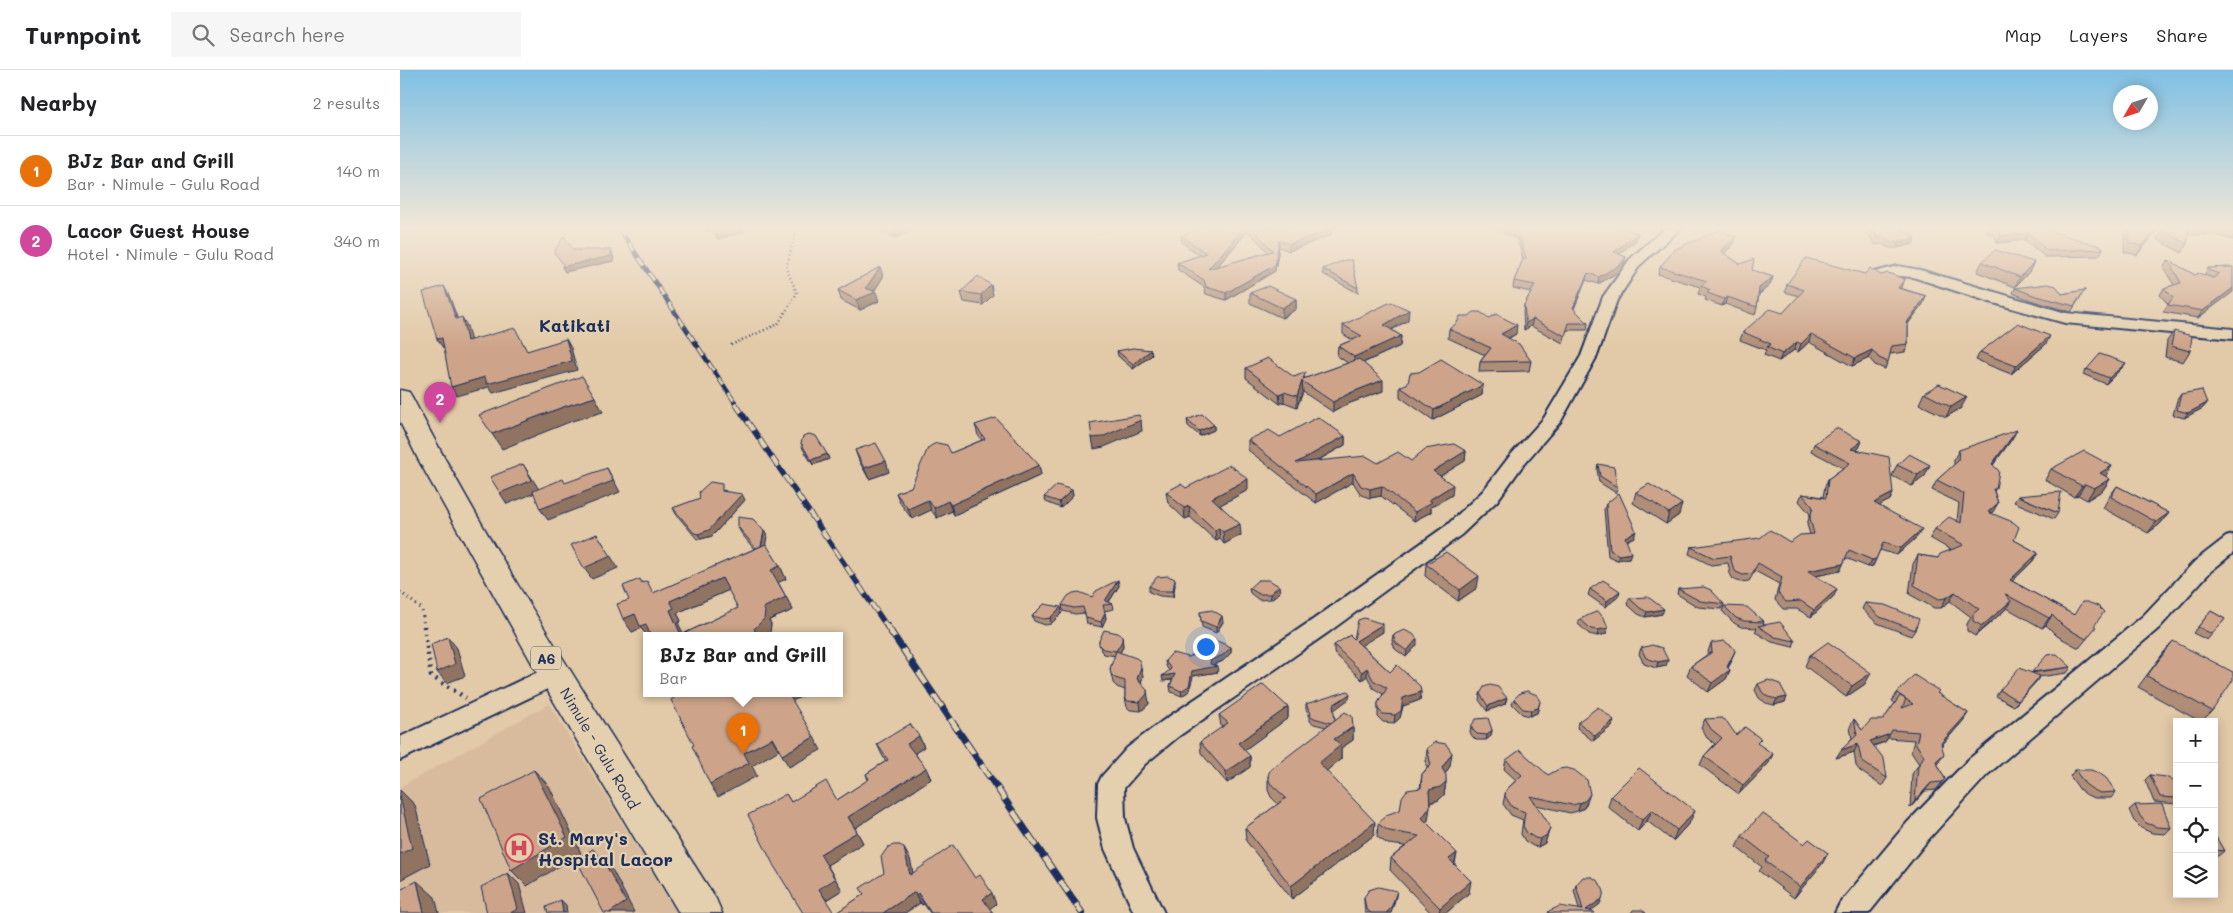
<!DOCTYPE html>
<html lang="en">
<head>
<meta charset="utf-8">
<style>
	body { margin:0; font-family:Mali,sans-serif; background:#f6f6f6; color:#202124 }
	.controls { position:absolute; right:15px; bottom:15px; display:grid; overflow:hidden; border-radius:0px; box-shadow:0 2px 12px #0003 }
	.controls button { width:45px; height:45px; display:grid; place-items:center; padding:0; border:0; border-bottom:1px solid #e0e0e0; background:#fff; color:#202124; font:25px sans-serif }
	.compass { position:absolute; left:1713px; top:15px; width:45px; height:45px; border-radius:50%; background:#fff; box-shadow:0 2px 12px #0003; rotate:231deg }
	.you { position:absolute; left:805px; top:576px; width:18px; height:18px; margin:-12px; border:4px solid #fff; border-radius:50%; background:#1a73e8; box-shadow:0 0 0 8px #1a73e833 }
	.badge { display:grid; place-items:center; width:32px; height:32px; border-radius:50%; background:#d1495b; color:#fff; font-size:16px; font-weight:700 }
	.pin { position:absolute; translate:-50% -41px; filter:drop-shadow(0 1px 2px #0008) }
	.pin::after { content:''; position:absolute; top:26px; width:18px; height:15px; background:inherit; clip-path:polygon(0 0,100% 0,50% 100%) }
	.popup { position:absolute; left:243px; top:562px; width:200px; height:65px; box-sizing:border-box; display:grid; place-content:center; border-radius:0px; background:#fff; filter:drop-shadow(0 1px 4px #0005); font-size:16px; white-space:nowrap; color:#757577 }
	.popup b { font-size:19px; color:#202124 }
	.popup::after { content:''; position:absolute; left:50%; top:100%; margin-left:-10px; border:10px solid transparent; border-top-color:#fff }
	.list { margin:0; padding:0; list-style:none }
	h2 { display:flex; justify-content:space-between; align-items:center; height:65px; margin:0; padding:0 20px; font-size:21px }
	h2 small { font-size:16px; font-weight:400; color:#757577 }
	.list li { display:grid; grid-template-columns:32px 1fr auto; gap:15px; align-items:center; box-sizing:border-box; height:70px; padding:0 20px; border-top:1px solid #e0e0e0 }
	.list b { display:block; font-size:19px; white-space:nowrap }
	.list p { margin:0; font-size:16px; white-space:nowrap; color:#757577 }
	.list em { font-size:16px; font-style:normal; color:#757577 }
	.icon { flex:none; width:28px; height:28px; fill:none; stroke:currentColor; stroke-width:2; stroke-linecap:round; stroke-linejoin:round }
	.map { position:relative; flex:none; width:1833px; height:843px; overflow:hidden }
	header { display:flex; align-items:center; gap:30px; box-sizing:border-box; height:70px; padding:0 25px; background:#fff; border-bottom:1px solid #e0e0e0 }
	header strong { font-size:24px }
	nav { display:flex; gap:28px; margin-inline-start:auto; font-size:18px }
	.search { width:350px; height:45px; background:#f6f6f6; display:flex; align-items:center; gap:12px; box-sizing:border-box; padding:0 18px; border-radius:0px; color:#757577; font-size:19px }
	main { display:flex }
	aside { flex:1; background:#fff }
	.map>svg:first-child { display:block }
	.built { fill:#d8bb9d }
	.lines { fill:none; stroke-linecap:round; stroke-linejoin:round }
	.street-casing { stroke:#1b2f5e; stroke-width:4 }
	.primary-casing { stroke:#1b2f5e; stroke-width:3 }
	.path-far2 { stroke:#1b2f5e; stroke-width:2.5; stroke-dasharray:1 3; stroke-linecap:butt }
	.path-far1 { stroke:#1b2f5e; stroke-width:3; stroke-dasharray:1 4; stroke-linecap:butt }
	.path { stroke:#1b2f5e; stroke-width:4.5; stroke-dasharray:2 5; stroke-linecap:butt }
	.street { fill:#e4d0ae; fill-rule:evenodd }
	.primary { fill:#e4d0ae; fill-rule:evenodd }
	.rail-far2-casing { stroke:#1b2f5e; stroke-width:4.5 }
	.rail-far1-casing { stroke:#1b2f5e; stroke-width:5.5 }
	.rail-casing { stroke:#1b2f5e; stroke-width:7 }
	.rail-far2 { stroke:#e4d0ae; stroke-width:3; stroke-dasharray:9; stroke-linecap:butt }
	.rail-far1 { stroke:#e4d0ae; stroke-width:4; stroke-dasharray:11; stroke-linecap:butt }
	.rail { stroke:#e4d0ae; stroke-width:5; stroke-dasharray:14; stroke-linecap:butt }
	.wall { fill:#b08d76; stroke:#1b2f5e; fill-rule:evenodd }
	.shaded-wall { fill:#907360; stroke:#1b2f5e }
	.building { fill:#cda489; stroke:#1b2f5e; fill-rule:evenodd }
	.labels { text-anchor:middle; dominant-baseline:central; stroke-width:4.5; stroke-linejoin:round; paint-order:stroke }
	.shield { fill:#e4d0ae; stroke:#575f76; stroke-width:1 }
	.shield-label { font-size:14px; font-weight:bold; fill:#1b2f5e }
	.street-label { font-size:15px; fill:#1b2f5e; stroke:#e4d0ae }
	.quarter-label { font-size:18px; font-weight:bold; fill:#1b2f5e; stroke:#e4d0ae }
	.near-poi-label { font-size:18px; font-weight:bold; fill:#1b2f5e; stroke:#e4d0ae; text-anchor:start }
</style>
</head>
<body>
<header>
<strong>Turnpoint</strong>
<div class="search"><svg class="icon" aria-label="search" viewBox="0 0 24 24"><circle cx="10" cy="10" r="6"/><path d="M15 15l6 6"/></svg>Search here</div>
<nav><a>Map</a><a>Layers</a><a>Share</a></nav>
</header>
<main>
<aside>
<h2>Nearby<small>2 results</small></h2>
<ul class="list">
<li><span class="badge" style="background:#e8710a">1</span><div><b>BJz Bar and Grill</b><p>Bar · Nimule - Gulu Road</p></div><em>140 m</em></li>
<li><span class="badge" style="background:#d1479c">2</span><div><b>Lacor Guest House</b><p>Hotel · Nimule - Gulu Road</p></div><em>340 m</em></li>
</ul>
</aside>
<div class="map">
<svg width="1833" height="843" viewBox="0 0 1833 843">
	<rect width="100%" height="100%" fill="#e2c9a7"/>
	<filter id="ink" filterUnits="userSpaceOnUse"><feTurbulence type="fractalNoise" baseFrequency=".02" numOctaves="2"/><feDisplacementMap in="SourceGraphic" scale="10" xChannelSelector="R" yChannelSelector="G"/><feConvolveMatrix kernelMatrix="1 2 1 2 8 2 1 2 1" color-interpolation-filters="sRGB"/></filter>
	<g filter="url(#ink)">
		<polygon class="built" points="149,634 278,843 0,843 0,717"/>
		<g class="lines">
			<defs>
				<g id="street">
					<polygon points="1265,158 1281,158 1240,195 1217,230 1197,286 1161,351 1123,395 1097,431 1061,465 930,561 779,666 745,694 724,718 725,748 733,778 764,843 734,843 705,779 697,748 698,714 702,706 727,678 761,652 914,549 1047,455 1083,421 1109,387 1144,348 1181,286 1203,227 1230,189"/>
					<polygon points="1498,196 1520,200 1666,243 1833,259 1833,269 1665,253 1590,232 1513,207 1498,206 1479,210 1474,208 1471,205 1474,202"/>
					<polygon points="1833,465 1833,483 1811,501 1759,558 1587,705 1527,771 1469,843 1435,843 1440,833 1507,753 1569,689 1743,546 1795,491 1826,467"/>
					<polygon points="155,594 164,597 167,604 164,611 0,690 0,667"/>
				</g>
				<path id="primary" d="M0,320L9,322L12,327C102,501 211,664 316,829L322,843H279L143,613L18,389L0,352Z"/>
			</defs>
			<use href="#street" class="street-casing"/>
			<use href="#primary" class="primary-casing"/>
			<g class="path-far2">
				<polyline points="697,164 712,158"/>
				<polyline points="331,275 378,254 397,223 386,198 397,158"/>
			</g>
			<polyline class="path-far1" points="0,522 22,539 24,558"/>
			<polyline class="path" points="24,556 31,606 66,628"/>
			<use href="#street" class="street"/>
			<use href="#primary" class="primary"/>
			<defs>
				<polyline id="rail-far2" points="219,158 336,334"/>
				<polyline id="rail-far1" points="335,333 488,558"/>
				<polyline id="rail" points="487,556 682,843"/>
			</defs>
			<use href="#rail-far2" class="rail-far2-casing"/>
			<use href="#rail-far1" class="rail-far1-casing"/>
			<use href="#rail" class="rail-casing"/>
			<use href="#rail-far2" class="rail-far2"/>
			<use href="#rail-far1" class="rail-far1"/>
			<use href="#rail" class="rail"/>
		</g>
		<g class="wall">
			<polygon points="476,158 514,158 514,159 495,168 477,160"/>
			<path d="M802,158L932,159L931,165L889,181L879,177L875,201L826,230L806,224L804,217L778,200L777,193L800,185L782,173L781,166ZM848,161L868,182L817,197Z"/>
			<polygon points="1094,158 1223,158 1238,163 1236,170 1219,184 1226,187 1224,194 1220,201 1198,214 1186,210 1174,239 1188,253 1187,260 1167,260 1163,273 1131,256 1124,260 1123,242 1124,235 1131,222 1113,218 1114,211 1123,189 1117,169"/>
			<polygon points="1465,158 1506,158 1504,160 1513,174 1497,178 1489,178 1482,174 1475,175"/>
			<polygon points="1588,158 1649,158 1647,160 1703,179 1699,186 1645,187 1625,170 1597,173 1595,166 1586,162"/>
			<polygon points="1727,158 1759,158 1737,185 1724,182 1724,164"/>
			<polygon points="1764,158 1833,158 1833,170 1816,165 1788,165 1787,174 1782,183 1757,169"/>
			<polygon points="1334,174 1324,183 1340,194 1352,200 1373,207 1370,215 1359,224 1357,237 1355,245 1325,234 1322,236 1305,230 1306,227 1298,224 1300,217 1258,204 1260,197"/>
			<polygon points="1768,190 1795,205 1804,205 1808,198 1833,197 1798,248 1763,242 1768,234 1760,225 1764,218 1774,215 1763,197"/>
			<polygon points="1582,192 1634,192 1629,202 1615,217 1577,202"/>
			<polygon points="480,197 483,207 474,221 479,231 460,240 441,230 438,220"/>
			<polygon points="923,199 958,218 958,223 923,204"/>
			<polygon points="1465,204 1481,205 1505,209 1502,216 1500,218 1526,226 1523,234 1508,254 1508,274 1505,282 1490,284 1485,299 1475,295 1469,288 1452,296 1409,272 1398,282 1394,280 1379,291 1364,285 1366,280 1340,270 1343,262 1383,243 1399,226 1385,222 1387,214"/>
			<polygon points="591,215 593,225 583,235 564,232 561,222"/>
			<polygon points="1615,218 1662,224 1685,220 1671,242 1630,230 1613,223"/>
			<polygon points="850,223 896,229 896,239 882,248 850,233"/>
			<polygon points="1008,250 992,260 1001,266 1000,276 963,293 983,321 950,333 933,342 903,322 897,337 884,332 880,334 846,308 846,298 894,307 906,308 948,293 937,286 938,276 952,270 943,264 943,255"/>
			<polygon points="1049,259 1116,264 1108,269 1131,291 1129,301 1079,302 1080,292 1085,285 1048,268"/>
			<polygon points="1774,261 1790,281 1783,292 1765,287 1767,271"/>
			<polygon points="1646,274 1611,304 1576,290 1580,282"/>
			<polygon points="751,280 752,285 733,299 718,286 717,281"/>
			<polygon points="1726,293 1722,298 1706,314 1683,304 1687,299"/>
			<polygon points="1083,315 1082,325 1033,350 1000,327 1000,317"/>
			<polygon points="1524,323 1561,338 1546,347 1519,334"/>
			<polygon points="1781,324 1807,333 1803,338 1784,348 1773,345 1777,330"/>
			<polygon points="787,350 814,355 814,360 800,366 788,356"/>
			<polygon points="575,355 639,395 641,405 554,445 552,441 537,448 531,440 512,449 500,433 496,423 511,417 551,383 582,370 578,365"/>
			<polygon points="945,366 945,375 917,391 978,393 1011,391 1066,381 1065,391 1040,406 1052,425 1031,437 1031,442 1014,451 981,426 970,428 961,425 953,412 916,433 848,380 848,370 880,367"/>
			<polygon points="1612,369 1593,395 1596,419 1594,421 1598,433 1591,444 1614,470 1638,483 1632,492 1612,511 1694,556 1689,566 1679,578 1657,566 1646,555 1642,558 1607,538 1605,540 1575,566 1567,561 1567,554 1571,547 1550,531 1541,538 1534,538 1509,524 1513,494 1518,485 1538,488 1551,480 1530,468 1535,459 1557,451 1559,433 1532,420 1537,410 1554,395 1554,389 1559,380"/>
			<polygon points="1462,371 1459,378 1456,380 1493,423 1490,430 1479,435 1518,466 1497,485 1480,480 1473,496 1468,497 1446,488 1440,501 1416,506 1434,526 1411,547 1397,539 1383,539 1375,530 1379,514 1355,501 1349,511 1340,512 1333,509 1330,504 1328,493 1311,495 1289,484 1291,477 1390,472 1410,464 1407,455 1410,444 1399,431 1402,424 1423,427 1425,416 1428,409 1443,398 1411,381 1414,374"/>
			<polygon points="401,373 427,384 429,389 413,395 403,379"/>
			<polygon points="455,380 489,402 469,409 459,391"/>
			<polygon points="1198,394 1217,417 1216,423 1199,412 1197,399"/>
			<polygon points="1497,395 1525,406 1512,416 1492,406"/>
			<polygon points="1712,396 1705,406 1710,409 1703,420 1687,430 1678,425 1674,427 1645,410 1651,399"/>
			<polygon points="1717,416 1769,443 1760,454 1748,463 1703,438 1709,427"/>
			<polygon points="786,418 848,420 820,435 841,465 824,474 820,469 816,471 790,447 785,449 768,433 766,422"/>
			<polygon points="325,420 325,421 345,430 312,466 301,469 297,469 276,444 273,438"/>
			<polygon points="672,420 673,426 661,438 646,432 644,427"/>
			<polygon points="1236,422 1279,445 1266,454 1233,433"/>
			<polygon points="1618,426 1658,443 1654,449 1614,432"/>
			<polygon points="1206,434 1234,467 1226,471 1229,488 1217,490 1208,486 1204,439"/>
			<path d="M338,457L364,461L367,466L365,474L380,496L386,509L378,512L393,540L369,550L371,554L370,562L367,565H247L241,558L232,562L243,512L254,523L354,479L341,463ZM329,520L338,538L283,564L278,553L281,551L277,543Z"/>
			<polygon points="1026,494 1077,518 1058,531 1025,506"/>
			<polygon points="718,510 719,516 709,532 713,534 714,539 704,541 706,548 702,557 687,554 685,543 675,544 663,541 662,535 692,527"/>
			<polygon points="775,515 773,527 760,526 749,522 749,516"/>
			<polygon points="849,518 880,522 871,529 859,530 850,523"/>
			<polygon points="1190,519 1218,527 1205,537 1188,525"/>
			<polygon points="1278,519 1324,534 1321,539 1298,537 1277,524"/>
			<polygon points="1229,528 1262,544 1245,547 1238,544 1227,534"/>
			<polygon points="1465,533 1515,560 1511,566 1477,553 1462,539"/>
			<polygon points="1324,536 1364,552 1363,555 1395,571 1393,577 1372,572 1355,562 1357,558 1341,557 1334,553 1322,541"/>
			<polygon points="1811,541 1825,549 1807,570 1793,563"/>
			<polygon points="800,542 823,552 816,563 802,557"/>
			<polygon points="662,543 651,554 645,555 634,551 632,546"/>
			<polygon points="1180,549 1206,564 1197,566 1189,564 1178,554"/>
			<polygon points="983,562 961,575 990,602 1021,622 1020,630 1003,636 1000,648 994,653 983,652 978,647 978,633 983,624 973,618 967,606 962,610 934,583 934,575"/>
			<polygon points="993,565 1017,575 1006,587 995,579 992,571"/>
			<polygon points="722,566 723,577 720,582 743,606 741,613 748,629 749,634 741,641 730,640 727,637 725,628 725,620 717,617 713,613 712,608 710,599 715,586 704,584 701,581 699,571"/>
			<polygon points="1773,571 1812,641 1801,652 1738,617 1764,582"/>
			<polygon points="1311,573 1332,591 1328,598 1330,600 1326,609 1308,622 1287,605 1291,596 1308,584 1308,582"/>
			<polygon points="831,577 831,583 823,591 813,595 818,602 793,606 789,621 782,626 771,622 770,616 772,610 763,611 769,601 766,596 765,591 789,587 802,582"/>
			<polygon points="1241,578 1266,596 1256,598 1244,594 1239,584"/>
			<polygon points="1410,585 1465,614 1446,627 1405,596"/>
			<polygon points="1671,597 1667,603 1639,607 1614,636 1596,626 1600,620 1631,603"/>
			<polygon points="1358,614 1387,627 1385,632 1374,635 1366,633 1359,628 1355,620"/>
			<polygon points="1497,623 1538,624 1568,643 1563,651 1542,675 1539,692 1537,693 1545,709 1536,720 1525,721 1510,738 1512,704 1519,694 1511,682 1514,670 1488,668 1485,672 1474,676 1487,708 1482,716 1460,701 1456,696 1454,682 1436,688 1452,669 1450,657 1454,649 1462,660 1483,650 1495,633 1492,631"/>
			<polygon points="1080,624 1107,628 1105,634 1087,641 1079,630"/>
			<polygon points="949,629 933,640 935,650 953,657 953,670 941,678 941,689 926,701 974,765 892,829 846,771 845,758 878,734 871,727 868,720 868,706 926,657 914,654 910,651 910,647 906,639 906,634"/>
			<polygon points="1114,629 1139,637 1137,643 1130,646 1122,644 1112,634"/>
			<polygon points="888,637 888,648 844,680 850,686 850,697 827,713 801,683 800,672 822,658 821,656 819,645"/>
			<polygon points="1305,649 1336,665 1358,674 1369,693 1339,724 1300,695 1304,686 1315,674 1307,668 1301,658"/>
			<polygon points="1178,652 1212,656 1193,671 1177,658"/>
			<polygon points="1071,656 1092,660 1091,666 1086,670 1076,670 1072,666 1070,662"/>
			<polygon points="519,666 524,677 515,683 531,709 455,758 463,773 427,795 442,820 426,830 403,843 386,724 391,732 437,730 468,710 466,704 486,691 482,685 477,674"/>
			<polygon points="1027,678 1050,696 1045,703 1046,712 1044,725 1039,730 1030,733 1028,750 1026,753 1057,783 1055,794 1069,823 1046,843 1031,843 990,800 991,788 1005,776 988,774 977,767 978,754 1000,740 1020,718 1022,704 1027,698 1026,691"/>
			<polygon points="1106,690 1148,705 1187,732 1184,738 1178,741 1170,743 1136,735 1150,758 1145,773 1138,777 1133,776 1125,771 1121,764 1123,750 1111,745 1103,734 1106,720 1116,710 1104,699"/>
			<polygon points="1675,700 1716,722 1711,728 1695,728 1687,725 1680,720 1670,706"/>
			<polygon points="1750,705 1777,713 1777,734 1754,732 1745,710"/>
			<polygon points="1211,726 1290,752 1273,771 1247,751 1238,761 1208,737"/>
			<polygon points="1735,735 1771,758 1765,764 1752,763 1741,758 1734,751 1729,740"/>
			<polygon points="1814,765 1824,781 1818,786 1814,786"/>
			<polygon points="1342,766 1404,774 1428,783 1422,794 1394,828 1359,801 1362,797 1336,777"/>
			<polygon points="510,789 513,803 575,808 596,834 589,838 593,843 530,843 524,834 522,835 520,833 505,843 436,843 464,824"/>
			<polygon points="1176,815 1200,834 1190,841 1179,839 1174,820"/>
			<polygon points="996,826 991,843 965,843 964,832 964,827"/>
		</g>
		<g class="shaded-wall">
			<polygon points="304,158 313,158 314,160 306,162"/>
			<polygon points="320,158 342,158 344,162 317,169 313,160"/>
			<polygon points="493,158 514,158 514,159 495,168"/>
			<polygon points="844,158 848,158 848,161 809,206 808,199"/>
			<polygon points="1757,158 1759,158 1737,185 1742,176"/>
			<polygon points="932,159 931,165 889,181 889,174"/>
			<polygon points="1238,163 1236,170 1213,189 1214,182"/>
			<polygon points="1628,163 1625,170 1597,173 1601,166"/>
			<polygon points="1336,167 1334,174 1319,188 1321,181"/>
			<polygon points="1516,168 1513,174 1497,178 1499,172"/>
			<polygon points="879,170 879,177 875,201 826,230 826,223 875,195"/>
			<polygon points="211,180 213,185 214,191 165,202 162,197"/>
			<polygon points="1226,187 1224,194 1220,201 1198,214 1199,207"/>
			<polygon points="1634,192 1629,202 1615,217 1620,207"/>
			<polygon points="480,197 483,207 473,223 476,222 479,231 460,240 456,230 466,218"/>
			<polygon points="1188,203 1186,210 1171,245 1173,238"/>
			<polygon points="1373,207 1370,215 1357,226 1359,218"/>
			<polygon points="1505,209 1502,216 1495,225 1498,218"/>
			<polygon points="591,215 593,225 583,235 581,225"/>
			<polygon points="44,216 49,225 61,258 56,249"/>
			<polygon points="1833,218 1833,222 1798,248 1803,241"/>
			<polygon points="1526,226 1523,234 1502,261 1506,254"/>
			<polygon points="1327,227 1325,234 1322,236 1324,229"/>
			<polygon points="896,229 896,239 882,248 882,238"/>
			<polygon points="1009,240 1008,250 984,264 984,255"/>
			<polygon points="62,247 67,256 73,280 67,271"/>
			<polygon points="1133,249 1131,256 1124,260 1126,253"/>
			<polygon points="1117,255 1116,264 1099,273 1101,264"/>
			<polygon points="1411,264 1409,272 1398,282 1401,274"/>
			<polygon points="1001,266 1000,276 954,297 954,287"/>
			<polygon points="1650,266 1646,274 1611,304 1616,296"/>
			<polygon points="42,268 48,277 43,278 37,269"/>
			<polygon points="166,269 171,278 177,300 93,323 89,317 57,326 51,317 85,307"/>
			<polygon points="1397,272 1394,280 1379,291 1382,284"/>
			<polygon points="751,280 752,285 733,299 733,294"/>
			<polygon points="1472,280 1469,288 1452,296 1455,288"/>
			<polygon points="1726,293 1722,298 1706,314 1709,308"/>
			<polygon points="983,310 983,321 950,333 933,342 933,332 950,323"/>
			<polygon points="902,311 903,322 897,337 897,326"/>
			<polygon points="1083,315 1082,325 1033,350 1034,340"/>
			<polygon points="884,322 884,332 880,334 879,324"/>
			<polygon points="195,327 203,342 172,351 102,379 92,364 163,337"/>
			<polygon points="1567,327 1561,338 1546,347 1551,337"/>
			<polygon points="1807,333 1803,338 1784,348 1788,343"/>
			<polygon points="741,350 742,361 704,377 694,379 692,368"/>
			<polygon points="814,355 814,360 800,366 799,361"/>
			<polygon points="1617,360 1612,369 1587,403 1592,394"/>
			<polygon points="945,366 945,375 896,402 896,393"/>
			<polygon points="1462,371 1459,378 1448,386 1451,379"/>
			<polygon points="1066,381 1065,391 1032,411 1033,401"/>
			<polygon points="427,384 429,389 413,395 411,390"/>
			<polygon points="486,391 489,402 469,409 464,398"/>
			<polygon points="123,394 140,421 107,434 100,423"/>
			<polygon points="639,395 641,405 554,445 551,435"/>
			<polygon points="1530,395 1525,406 1512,416 1518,405"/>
			<polygon points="1712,396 1705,407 1700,403"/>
			<polygon points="207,398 220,422 148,450 140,439"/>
			<polygon points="953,403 953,412 916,433 916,424"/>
			<polygon points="848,409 848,420 813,439 812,428"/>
			<polygon points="1710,409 1703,420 1687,430 1694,418"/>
			<polygon points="1685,414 1678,425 1674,427 1682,416"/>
			<polygon points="1053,415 1052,425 1031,437 1031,442 1014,451 1015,442 1029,430"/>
			<polygon points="982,416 981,426 970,428 970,419"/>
			<polygon points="672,420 673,426 661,438 659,432"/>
			<polygon points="1493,423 1490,430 1471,440 1474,433"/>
			<polygon points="342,424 345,430 312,466 301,469 298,464"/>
			<polygon points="528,430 531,440 512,449 508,439"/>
			<polygon points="548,431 552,441 537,448 534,438"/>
			<polygon points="1598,433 1593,442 1582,452 1588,442"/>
			<polygon points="1282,434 1279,445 1266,454 1269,443"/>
			<polygon points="789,436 790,447 785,449 784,438"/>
			<polygon points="1769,443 1760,454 1748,463 1756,452"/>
			<polygon points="840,454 841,465 824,474 823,462"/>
			<polygon points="819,458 820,469 816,471 815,460"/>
			<polygon points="1522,459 1518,466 1497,485 1501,478"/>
			<polygon points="364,461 367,466 363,489 360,484"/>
			<polygon points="1236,461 1234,467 1223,472 1225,467"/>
			<polygon points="197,464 218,498 192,509 184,498"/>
			<polygon points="1231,483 1229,488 1217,490 1219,485"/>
			<polygon points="1638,483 1632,492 1604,519 1610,510"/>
			<polygon points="1476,489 1473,496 1468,497 1472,490"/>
			<polygon points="1443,494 1440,501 1405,508 1408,501"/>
			<polygon points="380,496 386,509 377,513 371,500"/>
			<polygon points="1079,506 1077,518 1058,531 1060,520"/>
			<polygon points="322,508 329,520 277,543 281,551 278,553 284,565 281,565 270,540 270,531"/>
			<polygon points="775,509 775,515 773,527 773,521"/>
			<polygon points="718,510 719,516 707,534 705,531"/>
			<polygon points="879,516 880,522 871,529 870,524"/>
			<polygon points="1437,519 1434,526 1411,547 1414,540"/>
			<polygon points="1220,521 1218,527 1205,537 1207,531"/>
			<polygon points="1555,522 1550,531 1541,538 1546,528"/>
			<polygon points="386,527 393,540 369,550 371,554 370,562 367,565 358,565 354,559 363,538"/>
			<polygon points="1611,531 1605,540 1575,566 1582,556"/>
			<polygon points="661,537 662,543 651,554 650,548"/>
			<polygon points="1264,539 1262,544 1245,547 1247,542"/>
			<polygon points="705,543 706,548 702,557 701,552"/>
			<polygon points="235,544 246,554 253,565 247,565 247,566 241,558 232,562 223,549"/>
			<polygon points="1652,545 1646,555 1642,558 1649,548"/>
			<polygon points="822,546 823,552 816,563 816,557"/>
			<polygon points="983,554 983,562 956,579 956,571"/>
			<polygon points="1208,558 1206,564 1197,566 1198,560"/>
			<polygon points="722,566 723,577 718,587 716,581"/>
			<polygon points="48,567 57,578 65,606 47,613 37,602"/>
			<polygon points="1017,569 1017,575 1006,587 1007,581"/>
			<polygon points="831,577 831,583 823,591 812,595 817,596 818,602 793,606 789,621 782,626 781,621 792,601 810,594 811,590"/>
			<polygon points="1335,581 1325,604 1330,600 1326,609 1308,622 1312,613 1327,597"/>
			<polygon points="1268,590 1266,596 1256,598 1258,592"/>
			<polygon points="741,597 743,606 739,618 737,609"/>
			<polygon points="967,598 967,606 962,610 962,602"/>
			<polygon points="1471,603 1465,614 1446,627 1452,616"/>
			<polygon points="775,604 775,609 763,611 762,606"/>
			<polygon points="1640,606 1636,612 1614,636 1618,631"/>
			<polygon points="747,620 749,634 741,641 740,632"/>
			<polygon points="1021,622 1020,630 1003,636 1000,648 994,653 995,645 1003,628"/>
			<polygon points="388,623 409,623 392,631"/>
			<polygon points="950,624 949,629 933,641 933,635"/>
			<polygon points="1387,627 1385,632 1374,635 1377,629"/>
			<polygon points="1107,628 1105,634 1087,641 1088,636"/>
			<polygon points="1140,632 1137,643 1130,646 1131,640"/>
			<polygon points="888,637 888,648 839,684 838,673"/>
			<polygon points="1568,643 1563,651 1536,681 1541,673"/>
			<polygon points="1214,650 1212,656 1193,671 1195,666"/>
			<polygon points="953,657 953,670 941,678 941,689 919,707 919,693 934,669"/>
			<polygon points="1092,660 1091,666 1086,670 1087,665"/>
			<polygon points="1490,664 1485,672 1465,678 1470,671"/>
			<polygon points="519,666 524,677 512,685 507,674"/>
			<polygon points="414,667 421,680 389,697 382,685"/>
			<polygon points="372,668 379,680 352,696 357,706 318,727 310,714 344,683"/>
			<polygon points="1458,674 1454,682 1436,688 1441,680"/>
			<polygon points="1052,683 1050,696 1041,711 1042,698"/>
			<polygon points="1373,684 1369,693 1339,724 1343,715"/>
			<polygon points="1544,684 1539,692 1531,699 1536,691"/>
			<polygon points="850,686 850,697 827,713 826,702"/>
			<polygon points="526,698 531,709 455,758 448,747"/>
			<polygon points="134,700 149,716 181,783 127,816 111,800"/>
			<polygon points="1046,712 1044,725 1039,730 1028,733 1029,720"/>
			<polygon points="1531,713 1525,721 1510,738 1515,731"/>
			<polygon points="0,720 15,735 30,794 0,810"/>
			<polygon points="1190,724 1187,732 1184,738 1178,741 1180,733"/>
			<polygon points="1030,737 1028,750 1020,761 1022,748"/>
			<polygon points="1252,740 1247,751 1238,761 1242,750"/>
			<polygon points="1295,741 1290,752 1273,771 1277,760"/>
			<polygon points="975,752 974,765 892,829 891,816"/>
			<polygon points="1150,758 1145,773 1138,777 1140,769"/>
			<polygon points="457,762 463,773 427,795 442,820 426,830 419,819 420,784"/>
			<polygon points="504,778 510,789 516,816 510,805"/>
			<polygon points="193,779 202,789 208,798 204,792 213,801 234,842 232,843 209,843 202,793"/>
			<polygon points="1057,783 1054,795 1049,789"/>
			<polygon points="1428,783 1422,794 1394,828 1400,817"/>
			<polygon points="108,803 119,814 127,843 110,843"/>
			<polygon points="17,811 35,827 39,843 24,843"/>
			<polygon points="1071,811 1069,823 1046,843 1039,843 1040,838"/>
			<polygon points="997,821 996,826 991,843 986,843"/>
			<polygon points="515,822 520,833 505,843 483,843"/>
			<polygon points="518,823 524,834 522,835 516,825"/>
			<polygon points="592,823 596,834 588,840 583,829"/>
			<polygon points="1202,829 1200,834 1188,843 1186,840"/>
			<polygon points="161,830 166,835 167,843 163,843"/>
		</g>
		<g class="building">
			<polygon points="802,158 844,158 808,199 873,181 852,158 932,159 889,174 879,170 875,195 826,223 806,217 804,210 777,193 806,183 781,166"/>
			<polygon points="1109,158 1223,158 1238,163 1214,182 1226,187 1221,194 1199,207 1188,203 1173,238 1188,253 1169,253 1165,266 1133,249 1126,253 1124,235 1135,215 1114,211 1123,189 1126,189 1118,162"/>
			<polygon points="1472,158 1501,158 1516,168 1499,172 1492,171 1485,168 1477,168"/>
			<polygon points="1595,158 1645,158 1644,159 1703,177 1703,179 1648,181 1628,163 1601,166 1598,160"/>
			<polygon points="1729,158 1757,158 1742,176 1729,173"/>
			<polygon points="1764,158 1789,158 1787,174 1762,160"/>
			<polygon points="1320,160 1336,167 1321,181 1340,194 1354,189 1352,200 1373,207 1359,218 1357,237 1327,227 1324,229 1307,223 1310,220 1301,216 1307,211 1260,197 1275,179"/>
			<polygon points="164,166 173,180 211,180 211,186 162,197 163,194 154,182"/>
			<polygon points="1595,180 1634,192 1620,207 1582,192"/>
			<polygon points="1406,188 1465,204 1470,198 1481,205 1488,203 1505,209 1498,218 1526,226 1506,254 1508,254 1508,274 1492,276 1488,292 1479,288 1472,280 1455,288 1411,264 1401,274 1397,272 1382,284 1367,277 1371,274 1343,262 1370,239 1383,243 1404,220 1387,214"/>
			<polygon points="945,190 952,190 958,218 923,199"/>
			<polygon points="1768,190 1795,205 1798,203 1813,208 1819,204 1808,200 1808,198 1833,197 1833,218 1803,241 1768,235 1773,227 1764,218 1781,213"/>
			<polygon points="480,197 466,218 476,222 456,230 438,220"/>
			<polygon points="578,206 591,215 581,225 561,222"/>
			<polygon points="1648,214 1656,216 1662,224 1685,220 1674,236 1633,225 1615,218"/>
			<polygon points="44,216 56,249 62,247 67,271 115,258 127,281 166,269 172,291 87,314 85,307 51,317 42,268 37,269 23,222"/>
			<polygon points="868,216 896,229 882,238 850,223"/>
			<polygon points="991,232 1009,240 984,255 1001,266 954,287 938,276 962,266 943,255"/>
			<polygon points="1074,242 1080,242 1089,248 1096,244 1117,255 1101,264 1119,274 1131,291 1080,292 1091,278 1049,259 1057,253 1060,246 1069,246"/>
			<polygon points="1618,253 1650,266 1616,296 1580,282"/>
			<polygon points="1774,261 1792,266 1790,281 1771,276"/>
			<polygon points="733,278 751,280 733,294 717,281"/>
			<polygon points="1700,284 1726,293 1709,308 1687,299"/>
			<polygon points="868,288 894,307 906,302 903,309 959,289 983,310 950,323 933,332 902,311 897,326 884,322 879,324 846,298"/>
			<polygon points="1041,289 1083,315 1034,340 1000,317 1008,313 1010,303 1019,302"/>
			<polygon points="182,306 195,327 163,337 92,364 79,345"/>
			<polygon points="1539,314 1567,327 1551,337 1524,323"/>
			<polygon points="1802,320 1807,333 1788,343 1777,340 1781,324"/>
			<polygon points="802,344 814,355 799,361 787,350"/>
			<polygon points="739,345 741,350 702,367 692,368 690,353"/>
			<polygon points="918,347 945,366 896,393 966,386 978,393 998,382 1011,391 1025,379 1054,374 1066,381 1033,401 1053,415 1029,430 1032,432 1015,442 982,416 970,419 961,416 953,403 916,424 848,370 869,360 880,367"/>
			<polygon points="596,348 639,395 551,435 548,431 534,438 528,430 508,439 496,423 511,417 528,378 532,375 537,373 547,375 551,383 585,369 575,355"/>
			<polygon points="1436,358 1462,371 1451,379 1489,387 1493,423 1474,433 1522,459 1501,478 1483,473 1476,489 1472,490 1449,480 1443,494 1408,501 1437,519 1414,540 1401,531 1386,532 1378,523 1382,507 1358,493 1352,504 1343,505 1336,502 1333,497 1330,486 1314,488 1291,477 1360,468 1370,460 1390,472 1400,465 1414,464 1410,448 1413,437 1402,424 1426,428 1428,409 1450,393 1414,374"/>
			<polygon points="1617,360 1592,394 1599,401 1596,419 1593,419 1598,433 1588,442 1613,452 1619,457 1614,470 1638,483 1610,510 1674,545 1682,532 1687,532 1698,536 1704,542 1694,556 1696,557 1686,569 1663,556 1652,545 1649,548 1605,524 1611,531 1582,556 1573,551 1573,544 1579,539 1555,522 1546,528 1539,529 1514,515 1518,485 1538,488 1540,484 1564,475 1535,459 1549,447 1561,453 1564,424 1537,410 1558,391 1559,380"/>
			<polygon points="409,364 416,366 427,384 411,390 401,373 403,366"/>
			<polygon points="476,373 486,391 464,398 455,380"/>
			<polygon points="1684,381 1712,396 1700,403 1710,409 1694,418 1685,414 1682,416 1651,399"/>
			<polygon points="1509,384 1530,395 1518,405 1497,395"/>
			<polygon points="123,394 132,410 100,423 90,407"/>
			<polygon points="1198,394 1214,397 1217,417 1200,406"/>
			<polygon points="830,395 848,409 812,428 840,454 823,462 819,458 815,460 789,436 784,438 766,422 781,414 786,418"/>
			<polygon points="207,398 213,411 140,439 133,421 163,409 165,413"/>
			<polygon points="310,412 322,414 322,421 342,424 309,460 298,464 294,463 273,438 300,428 299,422"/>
			<polygon points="1249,414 1282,434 1269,443 1236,422"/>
			<polygon points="657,415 672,420 659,432 644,427"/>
			<polygon points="1717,416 1769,443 1756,452 1711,427"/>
			<polygon points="1661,422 1658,443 1618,426"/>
			<polygon points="1219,423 1236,461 1225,467 1231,483 1219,485 1210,480 1206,434"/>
			<polygon points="338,447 353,449 364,461 361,476 356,478 338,457"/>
			<polygon points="197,464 211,486 184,498 171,475"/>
			<path d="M366,474L380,496L371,500L386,527L363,538L365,541L364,549L354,559L358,565H250L246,554L240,556L235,544L223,549L217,534L229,530L223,516L240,509L242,513L247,511L253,523ZM322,508L338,538L281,565L270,540L274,538L270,531Z"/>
			<polygon points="1046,482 1079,506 1060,520 1026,494"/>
			<polygon points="768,506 775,509 773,521 759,521 749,516 757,507"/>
			<polygon points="718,510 705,531 713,534 703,535 705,543 701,552 686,548 683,537 674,538 662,535 668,526 673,523 679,522 692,527 696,521"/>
			<polygon points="858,510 869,510 879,516 870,524 859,524 849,518"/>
			<polygon points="1203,510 1220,521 1207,531 1190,519"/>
			<polygon points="1304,517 1311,520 1324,534 1300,531 1278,519"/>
			<polygon points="1248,527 1264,539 1247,542 1240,538 1229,528"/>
			<polygon points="1465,533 1485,535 1519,549 1515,560 1480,547"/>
			<polygon points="644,534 661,537 650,548 644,549 632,546"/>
			<polygon points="1324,536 1347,537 1364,552 1344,551 1336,548"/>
			<polygon points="812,540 822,546 816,557 801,551 800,542"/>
			<polygon points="1198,541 1205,550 1208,558 1198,560 1191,559 1180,549"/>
			<polygon points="1811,541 1825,549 1812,564 1798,557"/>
			<polygon points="964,548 983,554 956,571 990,602 997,595 1020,616 1021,622 1003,628 1001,641 995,645 983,644 978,639 978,633 987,618 973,610 967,598 962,602 934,575 950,565 954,569 958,550"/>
			<polygon points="1380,552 1395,571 1375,567 1358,556"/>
			<polygon points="704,560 718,563 722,566 722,571 716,581 703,579 699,575 699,571"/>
			<polygon points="1004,560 1013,564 1017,569 1007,581 996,573 993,565"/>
			<polygon points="48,567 55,594 37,602 31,574"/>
			<polygon points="815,570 831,577 823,585 811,590 810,594 817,596 792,601 789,616 781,621 770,616 775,604 762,606 771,599 765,591 772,583 789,587 797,582 802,582"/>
			<polygon points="1324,571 1333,577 1335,581 1327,597 1330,600 1312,613 1291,596 1312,582 1311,573"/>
			<polygon points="1773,571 1833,602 1833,610 1812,641 1747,606"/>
			<polygon points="1428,572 1471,603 1452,616 1410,585"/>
			<polygon points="1252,575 1262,578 1268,590 1258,592 1246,588 1241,578"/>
			<polygon points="716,581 736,588 740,591 741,597 737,609 747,620 747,624 740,632 728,631 725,628 725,611 715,608 711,604 710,599"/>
			<polygon points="1657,584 1671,597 1632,602 1647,585"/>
			<polygon points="1619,598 1640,606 1618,631 1600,620"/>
			<polygon points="1514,605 1539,621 1537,623 1568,643 1541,673 1544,684 1536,691 1545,709 1542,712 1531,713 1515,731 1518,696 1524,686 1516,674 1519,662 1492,660 1490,664 1470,671 1484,689 1487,708 1464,693 1461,689 1458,674 1441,680 1457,665 1454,649 1462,660 1471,650 1483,650 1500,626 1506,629 1502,638 1513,634 1497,623"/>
			<polygon points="1368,610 1380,614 1387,627 1377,629 1368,627 1362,622 1358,614"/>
			<polygon points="863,614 888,637 838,673 850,686 826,702 800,672 828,653 819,645"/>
			<polygon points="1090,615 1098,617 1107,628 1088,636 1080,624 1084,617"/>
			<polygon points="948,621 950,624 933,635 935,650 931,653 914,648 910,645 911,643 906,634"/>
			<polygon points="1127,621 1137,625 1140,632 1138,638 1131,640 1123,639 1114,629 1120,623"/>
			<polygon points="272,623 388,623 414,667 382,685 372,668 344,683 349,693 310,714 292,676 294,675 271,630 274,628"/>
			<polygon points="1198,637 1214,650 1195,666 1178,652"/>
			<polygon points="945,642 952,646 953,657 934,669 941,675 919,693 975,752 891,816 845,758 886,728 870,713 868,706 870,700"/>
			<polygon points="1088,648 1092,660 1087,665 1077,664 1073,660 1071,656 1076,649"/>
			<polygon points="1322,648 1327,652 1336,665 1345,657 1361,669 1357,673 1373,684 1343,715 1304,686 1322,668 1311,659 1305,649"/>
			<polygon points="510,654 519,666 507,674 526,698 448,747 457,762 420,784 435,809 419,819 434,843 403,843 374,796 348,745 386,724 391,732 426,711 437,730 469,709 466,704 488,690 477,674"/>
			<polygon points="1035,672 1046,674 1052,683 1042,698 1046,705 1046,712 1040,717 1029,720 1030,737 1022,748 1057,783 1049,789 1071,811 1040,838 991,788 1019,766 989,761 978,754 986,745 1000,740 1002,727 1007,720 1021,718 1022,704 1031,695 1027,678"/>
			<polygon points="1120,680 1148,705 1159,699 1166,698 1174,700 1187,710 1190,724 1186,730 1180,733 1172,735 1130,726 1149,754 1150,758 1147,765 1140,769 1135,768 1127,763 1123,756 1125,742 1112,737 1105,726 1106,720 1122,705 1106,690"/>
			<polygon points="1239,698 1295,741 1277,760 1252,740 1242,750 1211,726"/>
			<polygon points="134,700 167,767 111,800 81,729"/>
			<polygon points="1675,700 1691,700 1699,703 1706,708 1716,722 1700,723 1692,719 1685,714"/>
			<polygon points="1750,705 1766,707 1777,713 1777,728 1760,727"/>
			<polygon points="0,726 12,778 0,784"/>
			<polygon points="1762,734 1771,758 1757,757 1746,753 1740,746 1735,735"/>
			<polygon points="1362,743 1404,774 1409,769 1428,783 1400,817 1365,791 1369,787 1342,766"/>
			<polygon points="1814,765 1815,765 1824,781 1814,780"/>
			<polygon points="494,775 500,775 504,778 510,805 553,775 575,808 580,805 592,823 583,829 593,843 531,843 518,823 516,825 515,822 483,843 436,843 464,824 460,818 484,803 481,787 488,777"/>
			<polygon points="193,779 202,793 204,792 226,832 209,843 204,843 176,789"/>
			<polygon points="108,803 118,839 110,843 87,843 81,817"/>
			<polygon points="1183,807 1192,807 1199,812 1204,821 1202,829 1186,840 1194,842 1195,843 1148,843 1149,841 1160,836 1183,840 1176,815"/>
			<polygon points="17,811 24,843 0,843 0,820"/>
			<polygon points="978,817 997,821 991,838 986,843 971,843 966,839 964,827 969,820"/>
			<polygon points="161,830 163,843 148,843 146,837"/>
			<polygon points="1233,840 1242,840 1246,843 1231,843"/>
		</g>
	</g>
	<linearGradient id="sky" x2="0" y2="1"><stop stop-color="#7fc0e4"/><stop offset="0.57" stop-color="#f2e7d7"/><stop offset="1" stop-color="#f2e7d7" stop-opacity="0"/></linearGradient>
	<rect width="1833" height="277" fill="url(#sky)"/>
	<defs>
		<symbol id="hospital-ring" viewBox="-11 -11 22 22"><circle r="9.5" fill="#e4d0ae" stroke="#d1495b" stroke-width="1.5"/><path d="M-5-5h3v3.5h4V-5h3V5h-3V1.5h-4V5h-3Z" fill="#d1495b"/></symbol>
	</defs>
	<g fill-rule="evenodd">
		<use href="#hospital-ring" x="103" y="762" width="32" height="32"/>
	</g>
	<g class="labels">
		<rect class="shield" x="131" y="576.5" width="30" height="23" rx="4"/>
		<g class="shield-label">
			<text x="146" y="588">A6</text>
		</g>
		<g class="street-label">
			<text transform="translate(200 678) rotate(59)">Nimule - Gulu Road</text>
		</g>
		<g class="quarter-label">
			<text x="175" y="255">Katikati</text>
		</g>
		<g class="near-poi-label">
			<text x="138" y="768">St. Mary's<tspan x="138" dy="21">Hospital Lacor</tspan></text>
		</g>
	</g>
</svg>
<div class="controls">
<button>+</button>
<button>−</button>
<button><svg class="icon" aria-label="locate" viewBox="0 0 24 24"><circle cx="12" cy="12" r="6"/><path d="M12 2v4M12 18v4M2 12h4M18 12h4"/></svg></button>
<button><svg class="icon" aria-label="layers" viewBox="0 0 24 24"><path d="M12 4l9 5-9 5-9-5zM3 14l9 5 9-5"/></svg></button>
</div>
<svg class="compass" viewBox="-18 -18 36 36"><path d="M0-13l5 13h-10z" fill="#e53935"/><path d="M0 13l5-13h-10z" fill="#757577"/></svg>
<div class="you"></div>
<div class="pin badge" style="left:343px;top:684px;background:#e8710a">1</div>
<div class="popup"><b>BJz Bar and Grill</b>Bar</div>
<div class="pin badge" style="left:40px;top:353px;background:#d1479c">2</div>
</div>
</main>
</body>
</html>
